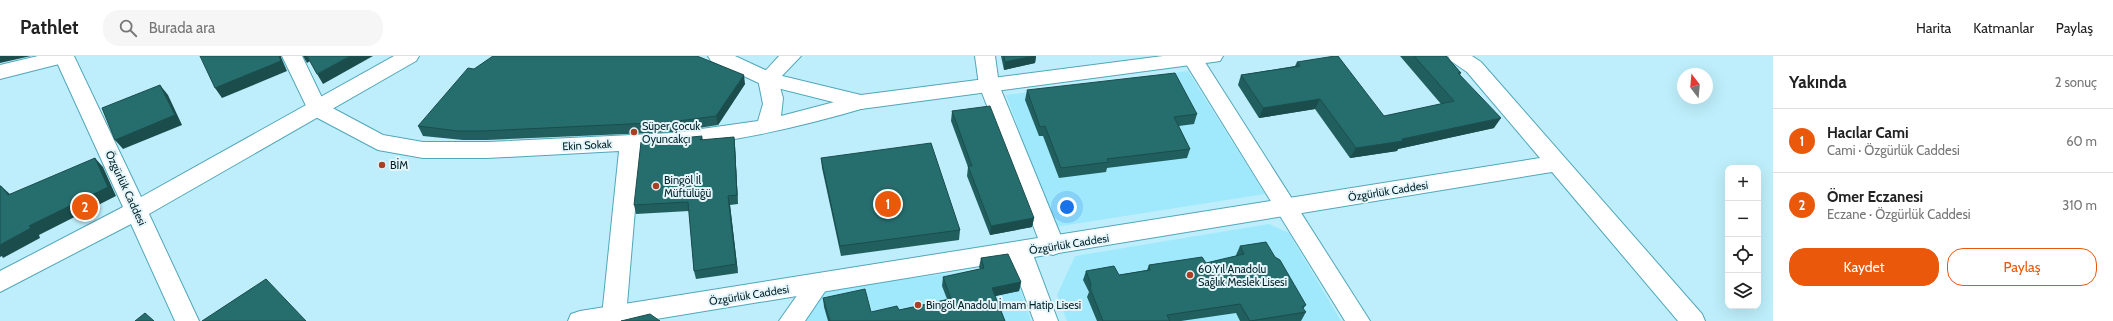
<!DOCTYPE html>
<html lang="tr">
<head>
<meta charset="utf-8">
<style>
	body { margin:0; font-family:Cabin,sans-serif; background:#f6f6f6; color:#222 }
	.controls { position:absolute; right:12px; bottom:12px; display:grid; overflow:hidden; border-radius:8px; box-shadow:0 4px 16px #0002 }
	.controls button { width:36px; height:36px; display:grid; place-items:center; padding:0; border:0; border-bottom:1px solid #e0e0e0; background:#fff; color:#222; font:20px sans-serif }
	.compass { position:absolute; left:1677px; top:12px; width:36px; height:36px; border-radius:50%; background:#fff; box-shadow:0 4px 16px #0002; rotate:344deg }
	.you { position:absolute; left:1067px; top:151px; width:14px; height:14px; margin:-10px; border:3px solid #fff; border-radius:50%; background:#1a73e8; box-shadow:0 0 0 6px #1a73e833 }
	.badge { display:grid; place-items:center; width:26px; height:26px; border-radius:50%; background:#ea580c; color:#fff; font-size:13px; font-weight:700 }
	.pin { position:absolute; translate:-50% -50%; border:2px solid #fff; box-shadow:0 1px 4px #0006 }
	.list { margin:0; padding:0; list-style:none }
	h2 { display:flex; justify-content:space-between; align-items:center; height:52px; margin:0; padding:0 16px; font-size:17px }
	h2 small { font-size:13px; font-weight:400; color:#767676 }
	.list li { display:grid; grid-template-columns:26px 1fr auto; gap:12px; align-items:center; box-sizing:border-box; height:64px; padding:0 16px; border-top:1px solid #e0e0e0 }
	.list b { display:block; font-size:15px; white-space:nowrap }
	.list p { margin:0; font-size:13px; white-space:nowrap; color:#767676 }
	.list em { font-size:13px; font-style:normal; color:#767676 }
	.actions { display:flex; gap:8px; padding:12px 16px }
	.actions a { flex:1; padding:9px 0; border:1px solid #ea580c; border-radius:16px; text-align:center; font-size:14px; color:#ea580c }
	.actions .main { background:#ea580c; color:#fff }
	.icon { flex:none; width:22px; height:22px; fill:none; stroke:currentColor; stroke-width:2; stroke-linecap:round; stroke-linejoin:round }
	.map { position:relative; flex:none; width:1773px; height:265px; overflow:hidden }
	header { display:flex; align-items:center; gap:24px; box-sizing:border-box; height:56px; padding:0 20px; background:#fff; border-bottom:1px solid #e0e0e0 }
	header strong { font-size:19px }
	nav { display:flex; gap:22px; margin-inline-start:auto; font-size:14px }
	.search { width:280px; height:36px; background:#f6f6f6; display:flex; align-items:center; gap:10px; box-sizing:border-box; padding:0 14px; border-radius:16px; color:#767676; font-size:15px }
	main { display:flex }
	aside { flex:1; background:#fff }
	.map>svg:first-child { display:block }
	.built { fill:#a0e9fd }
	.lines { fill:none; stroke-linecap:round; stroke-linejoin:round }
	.minor-casing { stroke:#51a6ba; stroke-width:2 }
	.tertiary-casing { stroke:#51a6ba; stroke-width:2 }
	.minor { fill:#fff; fill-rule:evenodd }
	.tertiary { fill:#fff; fill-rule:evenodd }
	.wall { fill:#215f5f }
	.shaded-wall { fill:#1b4d4d }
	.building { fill:#266e6e; stroke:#1b4d4d }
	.poi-dot { fill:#a94024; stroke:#e5f5f9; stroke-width:1.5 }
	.labels { text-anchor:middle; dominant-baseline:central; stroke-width:4; stroke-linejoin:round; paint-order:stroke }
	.poi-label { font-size:11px; fill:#00232b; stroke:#e5f5f9; text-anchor:start }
	.street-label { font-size:11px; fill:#00232b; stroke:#e5f5f9 }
</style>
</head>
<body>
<header>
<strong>Pathlet</strong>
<div class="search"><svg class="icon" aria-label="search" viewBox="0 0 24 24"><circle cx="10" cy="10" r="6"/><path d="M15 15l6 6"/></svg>Burada ara</div>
<nav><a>Harita</a><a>Katmanlar</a><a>Paylaş</a></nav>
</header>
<main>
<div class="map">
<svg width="1773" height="265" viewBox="0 0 1773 265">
	<rect width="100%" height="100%" fill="#beeefb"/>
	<g class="built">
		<polygon points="1188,15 1265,138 1055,171 1006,39"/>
		<polygon points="1269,168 1289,177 1341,265 1067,265 1057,239 1075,200"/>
		<polygon points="1000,211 1018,227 1031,265 800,265 821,234"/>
	</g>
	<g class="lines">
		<defs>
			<g id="minor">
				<polygon points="38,0 74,0 71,5 0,23 0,9"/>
				<path d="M282,0H302L325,48L383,79L423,86H487L673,77L758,65L763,48L758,23L779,0H801L778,24L783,42L781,60L861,39L868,41L871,46L868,51C794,73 718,90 640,94L626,260L624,265H604L602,260L619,95L487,102H423L378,94L310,58Z"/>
				<polygon points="975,0 995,0 999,29 1065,190 1061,196 1053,199 1045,196 1041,190 979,29"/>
				<polygon points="1185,0 1201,0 1370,265 1345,265 1183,3"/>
				<polygon points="1020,187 1028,189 1032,196 1058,265 1034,265 1008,196 1012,189"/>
				<polygon points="818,218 826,221 830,228 805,265 779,265 810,221"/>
			</g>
			<g id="tertiary">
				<polygon points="54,0 74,0 141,141 394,0 419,0 416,5 149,158 199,265 175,265 131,168 0,236 0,215 123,151"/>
				<polygon points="708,0 735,0 774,18 861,39 1163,0 1223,0 1220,5 1213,6 861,53 761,28 711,5"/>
				<polygon points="1448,0 1472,0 1481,6 1702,258 1705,265 1678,265 1552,116 644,265 568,265 571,258 580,255 1540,102 1467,16 1451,5"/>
			</g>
		</defs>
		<use href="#minor" class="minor-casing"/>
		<use href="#tertiary" class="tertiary-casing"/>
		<use href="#minor" class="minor"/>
		<use href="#tertiary" class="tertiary"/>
	</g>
	<g class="wall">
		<polygon points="1001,0 1036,0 1035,7 1004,14"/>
		<polygon points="1400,0 1446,0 1461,17 1460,19 1494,72 1398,93 1397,95 1350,102 1315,53 1259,62 1238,29 1241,19 1295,10 1297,6 1384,60 1441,48"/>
		<polygon points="474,13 745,28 718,69 673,76 487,84 463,84 423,80 418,70"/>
		<polygon points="1027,34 1197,58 1194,68 1179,70 1190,93 1187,102 1107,112 1106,116 1059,122 1043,80 1039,80 1025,44"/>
		<polygon points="952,55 1034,162 1032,171 990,179 967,120 968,111 951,65"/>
		<polygon points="702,80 703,84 734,81 735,90 738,148 730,149 738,217 696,223 694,215 689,155 636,158 634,149"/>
		<polygon points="821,102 960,174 959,184 841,200 822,112"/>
		<polygon points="1240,190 1306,249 1303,253 1306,256 1301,265 1240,265 1236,257 1181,265 1097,265 1087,241 1089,236 1083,224 1086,215 1119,219 1147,214 1149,209 1206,207 1236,200 1236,199"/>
		<polygon points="981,202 1021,226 1019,235 995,240 1005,265 828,265 824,251 823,242 871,256 899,254 947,243 942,230 943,221 980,213 979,211"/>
	</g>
	<g class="shaded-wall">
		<polygon points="0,0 31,0 0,7"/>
		<polygon points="279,0 281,0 281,1 287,15 222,42 215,32"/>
		<polygon points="303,0 307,0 310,5 307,7"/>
		<polygon points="350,0 373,0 323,28 317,18"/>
		<polygon points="1036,0 1035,7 1004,14 1005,6"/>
		<polygon points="744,19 745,28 718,69 716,60"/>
		<polygon points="160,29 168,39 182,69 123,93 115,84"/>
		<polygon points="1320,43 1315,53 1259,62 1263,52"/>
		<polygon points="1501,62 1494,72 1398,93 1397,95 1350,102 1356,92"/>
		<polygon points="734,81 735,90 738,148 737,139"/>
		<polygon points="95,102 103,111 116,140 39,179 40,182 3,202 2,200 0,201 0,189"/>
		<polygon points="1,130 11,139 8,139"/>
		<polygon points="728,140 730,149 738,217 736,208"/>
		<polygon points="1034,162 1032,171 990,179 991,170"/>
		<polygon points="1021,226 1019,235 991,241 992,232"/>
	</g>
	<g class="building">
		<polygon points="200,0 279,0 281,5 215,32"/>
		<polygon points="307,0 350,0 317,18"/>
		<polygon points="493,0 697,0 744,19 716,60 671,66 483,75 458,75 418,70 468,12 474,13"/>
		<polygon points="1004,0 1034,0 1005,6"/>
		<polygon points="1335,0 1338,0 1384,60 1454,45 1414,0 1446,0 1461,17 1458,17 1501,62 1402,83 1403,85 1356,92 1320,43 1263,52 1241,19 1300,10 1297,6"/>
		<polygon points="1175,17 1197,58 1174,61 1190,93 1107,103 1109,106 1061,112 1045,70 1040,71 1027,34"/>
		<polygon points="160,29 175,59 115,84 102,52"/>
		<polygon points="990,50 1034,162 991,170 968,110 972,110 952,55"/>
		<polygon points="702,80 700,84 734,81 737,139 728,140 736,208 694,215 688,146 634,149 641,86"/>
		<polygon points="931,87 960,174 840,190 821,102"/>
		<polygon points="95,102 108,131 29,170 31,172 0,189 0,130 1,130 8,139"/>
		<polygon points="1266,186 1275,201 1280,204 1306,249 1302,251 1306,256 1250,265 1240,248 1167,259 1170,265 1103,265 1090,232 1091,228 1086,215 1114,210 1119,219 1150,214 1149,209 1202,201 1206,207 1244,198 1240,190"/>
		<polygon points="1008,198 1021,226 992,232 1005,265 830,265 823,242 865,233 871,256 897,250 899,254 951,243 943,221 984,212 981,202"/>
		<polygon points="266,223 306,265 202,265"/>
		<polygon points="145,257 154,265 135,265"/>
		<polygon points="650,258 660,265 621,265"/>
	</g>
	<g class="poi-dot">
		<circle cx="634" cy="76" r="4"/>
		<circle cx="382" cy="109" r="4"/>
		<circle cx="656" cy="130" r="4"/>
		<circle cx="1190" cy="219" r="4"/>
		<circle cx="918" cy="249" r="4"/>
	</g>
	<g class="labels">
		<g class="poi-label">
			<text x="642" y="70">Süper Çocuk<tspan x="642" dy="13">Oyuncakçı</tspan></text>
			<text x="390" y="109">BİM</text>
			<text x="664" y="124">Bingöl İl<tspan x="664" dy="13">Müftülüğü</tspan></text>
			<text x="1198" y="213">60.Yıl Anadolu<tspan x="1198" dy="13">Sağlık Meslek Lisesi</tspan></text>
			<text x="926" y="249">Bingöl Anadolu İmam Hatip Lisesi</text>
		</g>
		<g class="street-label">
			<text transform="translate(587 89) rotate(-3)">Ekin Sokak</text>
			<text transform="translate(126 132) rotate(65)">Özgürlük Caddesi</text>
			<text transform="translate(1388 135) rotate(-9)">Özgürlük Caddesi</text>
			<text transform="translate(1069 188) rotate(-9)">Özgürlük Caddesi</text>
			<text transform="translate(749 239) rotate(-9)">Özgürlük Caddesi</text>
		</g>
	</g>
</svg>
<div class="controls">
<button>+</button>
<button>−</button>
<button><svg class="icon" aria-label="locate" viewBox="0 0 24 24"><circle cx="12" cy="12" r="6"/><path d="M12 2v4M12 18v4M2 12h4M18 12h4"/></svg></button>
<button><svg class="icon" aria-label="layers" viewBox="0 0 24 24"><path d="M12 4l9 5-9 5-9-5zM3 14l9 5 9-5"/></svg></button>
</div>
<svg class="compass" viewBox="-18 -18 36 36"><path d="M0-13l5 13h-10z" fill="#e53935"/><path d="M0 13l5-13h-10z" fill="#767676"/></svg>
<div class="you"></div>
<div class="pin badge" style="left:888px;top:148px">1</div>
<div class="pin badge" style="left:85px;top:151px">2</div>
</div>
<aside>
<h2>Yakında<small>2 sonuç</small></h2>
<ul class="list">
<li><span class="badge">1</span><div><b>Hacılar Cami</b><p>Cami · Özgürlük Caddesi</p></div><em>60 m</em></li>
<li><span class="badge">2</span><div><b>Ömer Eczanesi</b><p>Eczane · Özgürlük Caddesi</p></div><em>310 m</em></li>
</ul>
<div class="actions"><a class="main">Kaydet</a><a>Paylaş</a></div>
</aside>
</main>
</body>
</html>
